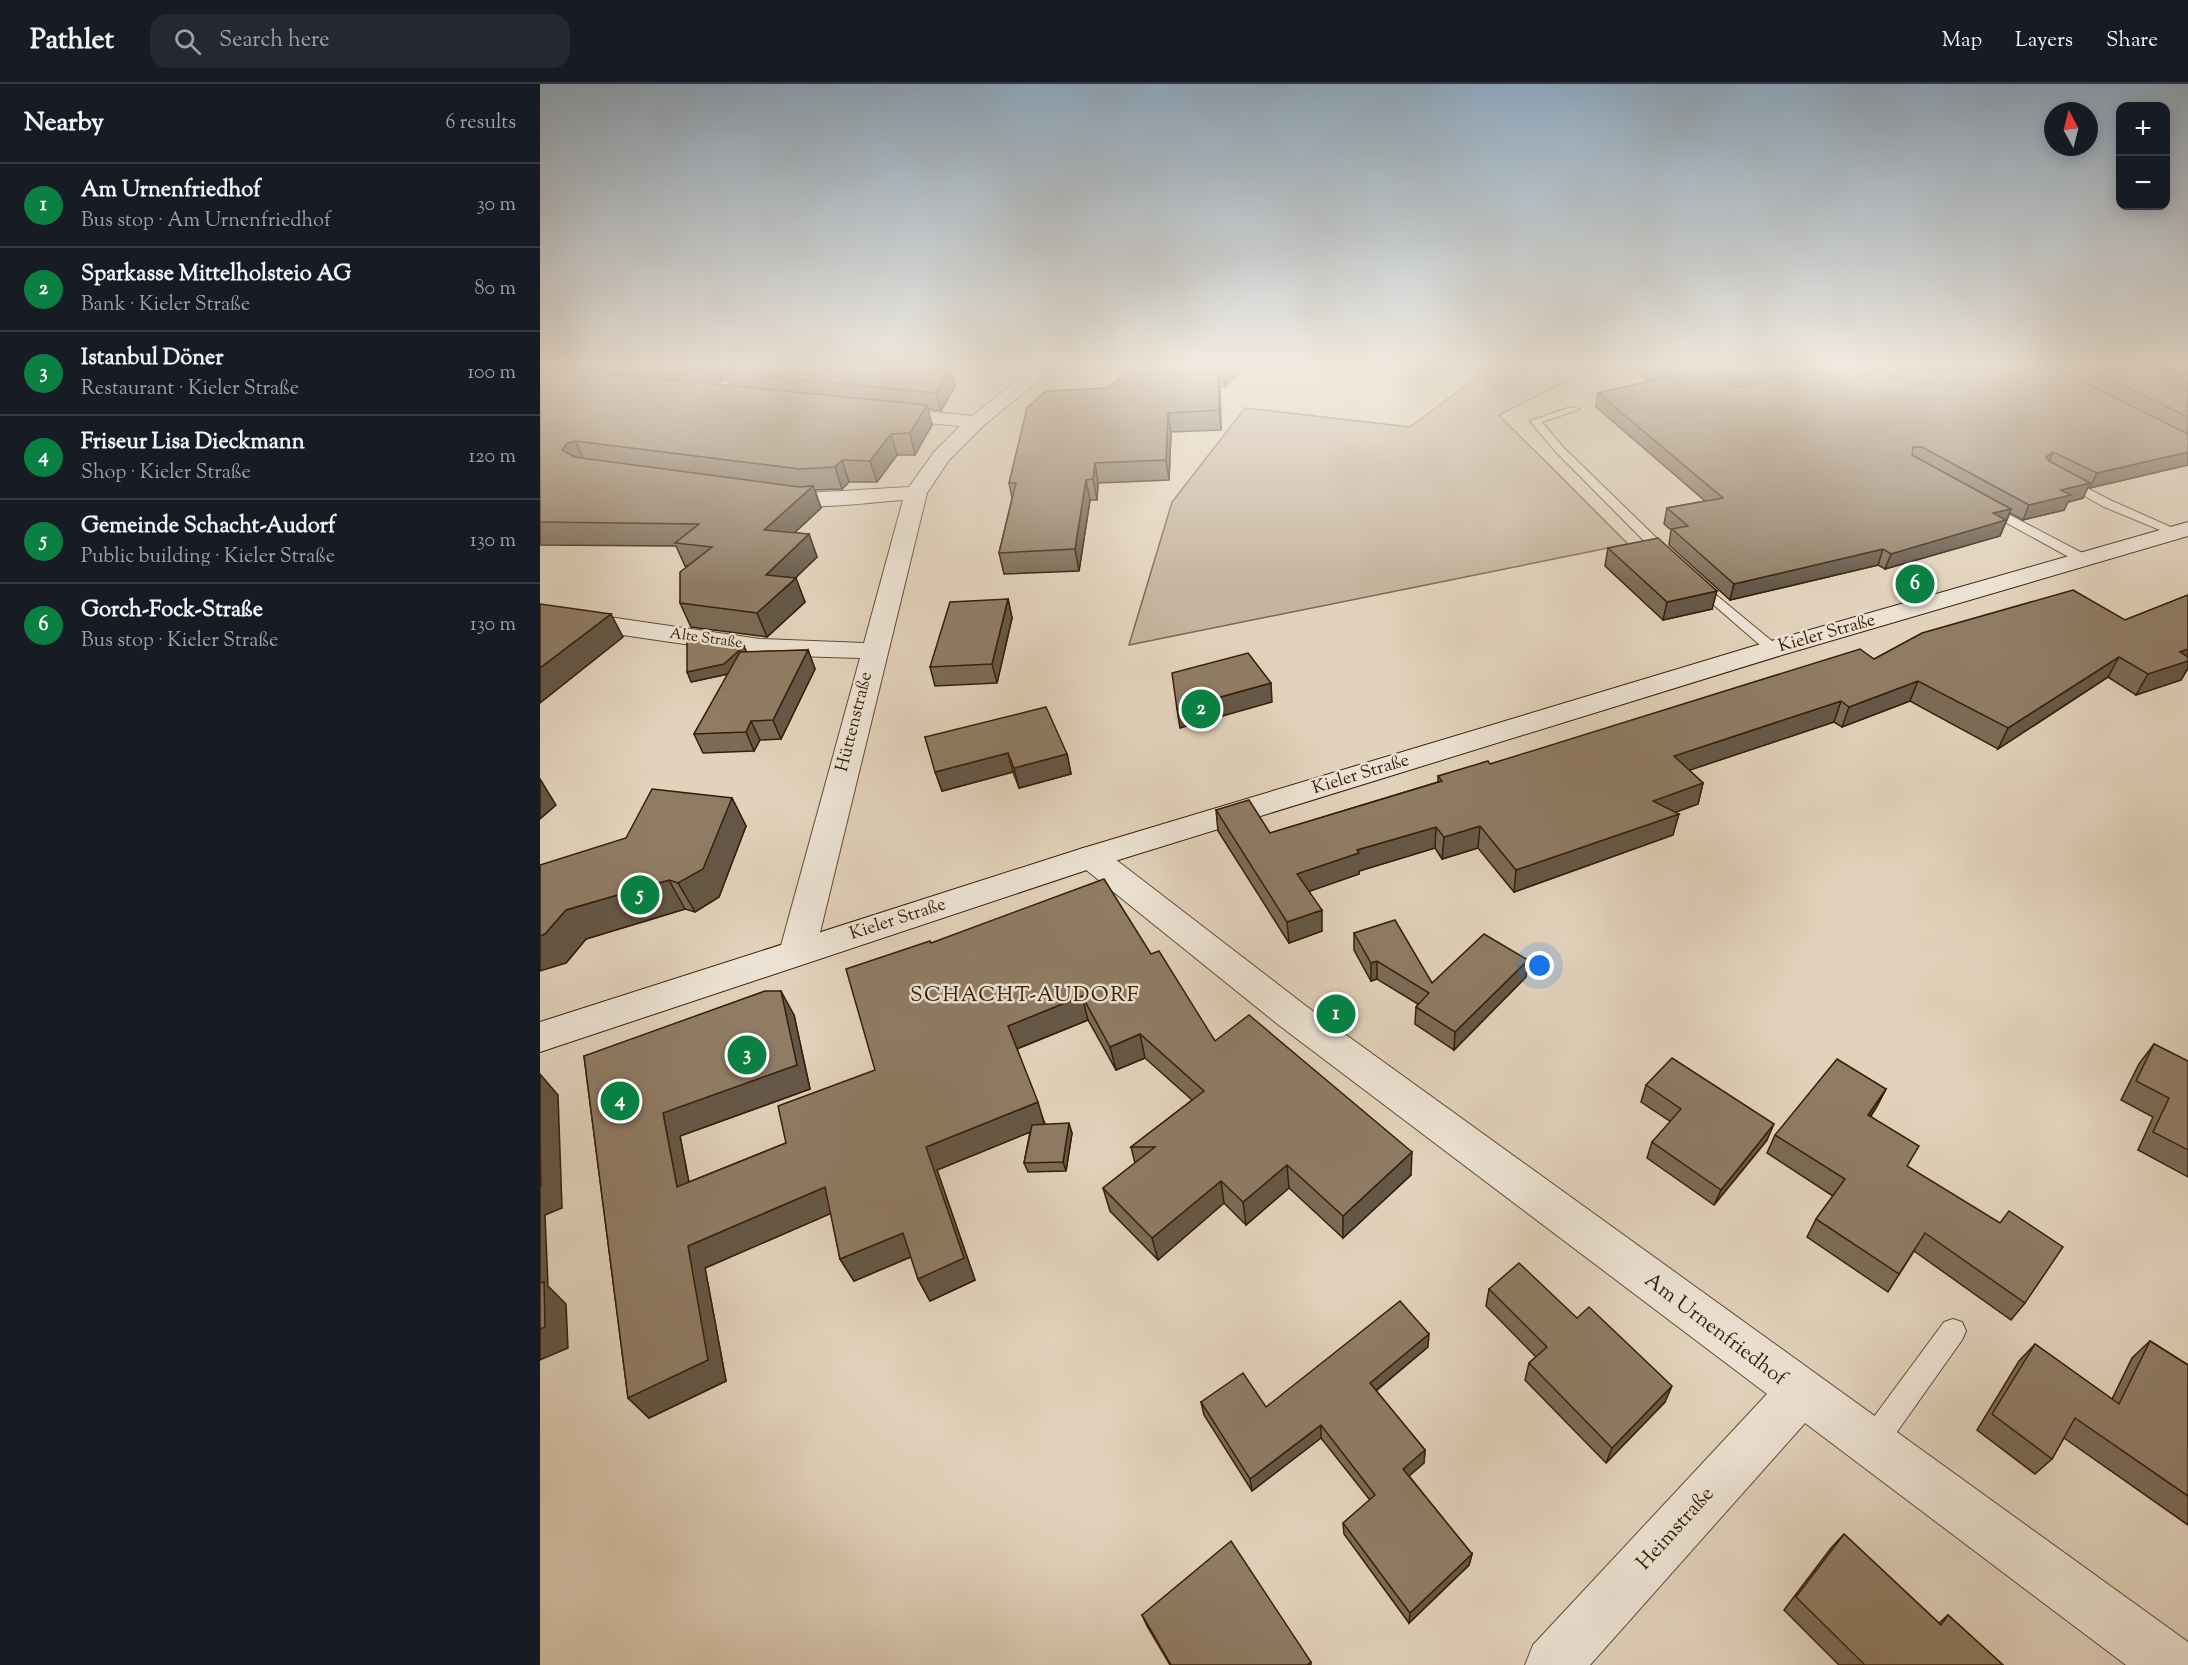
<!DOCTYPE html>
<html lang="en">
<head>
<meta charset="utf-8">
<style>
	body { margin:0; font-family:"Sorts Mill Goudy",serif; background:#242831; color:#f1f3f6 }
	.controls { position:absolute; right:18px; top:18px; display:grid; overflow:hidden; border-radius:12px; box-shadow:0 3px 15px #0003 }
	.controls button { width:54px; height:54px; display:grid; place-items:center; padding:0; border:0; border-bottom:2px solid #363941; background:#171b24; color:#f1f3f6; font:30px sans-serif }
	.compass { position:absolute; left:1504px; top:18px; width:54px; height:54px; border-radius:50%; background:#171b24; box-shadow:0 3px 15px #0003; rotate:353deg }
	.you { position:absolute; left:1000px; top:882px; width:21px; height:21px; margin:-15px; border:4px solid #fff; border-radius:50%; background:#1a73e8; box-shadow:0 0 0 9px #1a73e833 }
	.badge { display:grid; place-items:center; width:39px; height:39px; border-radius:50%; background:#0b8043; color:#fff; font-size:20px; font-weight:700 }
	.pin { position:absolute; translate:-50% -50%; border:3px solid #fff; box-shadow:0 2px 6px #0006 }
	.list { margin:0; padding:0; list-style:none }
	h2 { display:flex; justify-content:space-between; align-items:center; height:78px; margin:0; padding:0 24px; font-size:26px }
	h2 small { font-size:20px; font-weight:400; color:#9ea1a6 }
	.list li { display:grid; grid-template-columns:39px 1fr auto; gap:18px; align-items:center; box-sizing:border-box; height:84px; padding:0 24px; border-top:2px solid #363941 }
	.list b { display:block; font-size:22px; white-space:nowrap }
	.list p { margin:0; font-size:20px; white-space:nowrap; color:#9ea1a6 }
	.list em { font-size:20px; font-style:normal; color:#9ea1a6 }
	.icon { flex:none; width:33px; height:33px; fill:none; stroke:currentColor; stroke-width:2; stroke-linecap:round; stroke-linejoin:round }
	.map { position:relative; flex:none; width:1648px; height:1581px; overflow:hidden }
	header { display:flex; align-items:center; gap:36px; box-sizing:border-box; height:84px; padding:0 30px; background:#171b24; border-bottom:2px solid #363941 }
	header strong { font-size:28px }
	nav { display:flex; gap:33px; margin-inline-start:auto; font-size:21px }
	.search { width:420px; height:54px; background:#242831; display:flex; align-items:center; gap:15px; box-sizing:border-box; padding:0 21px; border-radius:18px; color:#9ea1a6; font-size:22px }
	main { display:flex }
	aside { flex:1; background:#171b24 }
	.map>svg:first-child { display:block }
	.green { fill:#c5b39d; stroke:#7e6852; stroke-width:1.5 }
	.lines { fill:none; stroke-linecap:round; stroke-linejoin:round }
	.lane-casing { stroke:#624b35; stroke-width:2 }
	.street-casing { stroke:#624b35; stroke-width:2 }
	.secondary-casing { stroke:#371e08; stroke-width:2 }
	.lane { fill:#ece2d3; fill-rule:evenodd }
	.street { fill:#ece2d3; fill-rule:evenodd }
	.secondary { fill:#ece2d3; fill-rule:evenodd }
	.wall { fill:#7c6b57; stroke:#371e08; stroke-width:1.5; fill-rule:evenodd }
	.shaded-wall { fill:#655747; stroke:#371e08; stroke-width:1.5 }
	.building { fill:#907c65; stroke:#371e08; stroke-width:1.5 }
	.labels { text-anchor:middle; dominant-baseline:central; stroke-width:5; stroke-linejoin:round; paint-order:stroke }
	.far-street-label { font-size:15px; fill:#371e08; stroke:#ece2d3 }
	.street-label { font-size:18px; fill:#371e08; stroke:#ece2d3 }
	.quarter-label { font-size:21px; letter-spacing:1.5px; fill:#371e08; stroke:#ece2d3 }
	.near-street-label { font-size:21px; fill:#371e08; stroke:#ece2d3 }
</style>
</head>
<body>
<header>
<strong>Pathlet</strong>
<div class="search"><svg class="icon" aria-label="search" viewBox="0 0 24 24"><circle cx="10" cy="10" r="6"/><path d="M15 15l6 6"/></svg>Search here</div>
<nav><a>Map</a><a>Layers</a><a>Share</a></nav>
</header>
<main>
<aside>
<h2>Nearby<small>6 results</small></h2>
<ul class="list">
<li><span class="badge">1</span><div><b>Am Urnenfriedhof</b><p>Bus stop · Am Urnenfriedhof</p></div><em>30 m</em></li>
<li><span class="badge">2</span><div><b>Sparkasse Mittelholsteio AG</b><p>Bank · Kieler Straße</p></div><em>80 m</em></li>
<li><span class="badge">3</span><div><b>Istanbul Döner</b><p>Restaurant · Kieler Straße</p></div><em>100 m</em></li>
<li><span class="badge">4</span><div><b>Friseur Lisa Dieckmann</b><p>Shop · Kieler Straße</p></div><em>120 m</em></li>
<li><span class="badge">5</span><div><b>Gemeinde Schacht-Audorf</b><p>Public building · Kieler Straße</p></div><em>130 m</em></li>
<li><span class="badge">6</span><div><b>Gorch-Fock-Straße</b><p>Bus stop · Kieler Straße</p></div><em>130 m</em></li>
</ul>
</aside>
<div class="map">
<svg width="1648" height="1581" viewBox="0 0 1648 1581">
	<rect width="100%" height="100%" fill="#e2d2bb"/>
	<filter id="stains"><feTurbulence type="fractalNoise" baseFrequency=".00333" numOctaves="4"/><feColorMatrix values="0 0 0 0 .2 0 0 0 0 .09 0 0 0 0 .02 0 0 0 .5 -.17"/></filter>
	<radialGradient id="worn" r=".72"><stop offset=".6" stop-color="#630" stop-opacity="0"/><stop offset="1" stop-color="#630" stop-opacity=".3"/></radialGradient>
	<polygon class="green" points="954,281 1059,281 959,331 1088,460 589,561 632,418 705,324 870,343"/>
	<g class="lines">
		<defs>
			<g id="lane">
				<polygon points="1031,323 1040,325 1002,338 1023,363 1131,468 1131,474 1121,474 1015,367 990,337"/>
				<polygon points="1522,395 1530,395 1570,416 1642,448 1640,451 1632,451 1562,422 1522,399"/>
				<polygon points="1447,419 1548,472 1549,475 1548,478 1538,478 1443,426 1443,420"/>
				<polygon points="1158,496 1238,562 1240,565 1238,568 1228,568 1153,503 1151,500"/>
				<polygon points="1413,1235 1422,1238 1426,1247 1422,1256 1342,1369 1332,1373 1322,1369 1318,1359 1322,1349 1404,1238"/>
			</g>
			<g id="street">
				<path d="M497,281H518L443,342L409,376L387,409L275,869L269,878L257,882L245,878L239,869L320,574L220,571L0,539V523L220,555L324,559L363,416C318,419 270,428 226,417L223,412L226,407L234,405L267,409L369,403L394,368L420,342L345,335L335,329L338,325L345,323L432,332Z"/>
				<polygon points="1242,281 1264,281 1276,292 1267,298 1260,296"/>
				<polygon points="551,762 562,765 766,922 1648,1558 1648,1581 1586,1581 1265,1339 1050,1581 985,1581 993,1561 1227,1310 740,942 540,781 535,773 540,765"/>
			</g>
			<polygon id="secondary" points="1648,438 1648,452 1242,571 562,781 0,968 0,938 540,765 1224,559"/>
		</defs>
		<use href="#lane" class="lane-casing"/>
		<use href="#street" class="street-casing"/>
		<use href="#secondary" class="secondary-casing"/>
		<use href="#lane" class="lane"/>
		<use href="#street" class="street"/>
		<use href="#secondary" class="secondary"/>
	</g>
	<g class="wall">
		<path d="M8,281H410L406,285L415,302L401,327L388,325L392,341L375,371H357L337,398H309L302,405L275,406L281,424L254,449L269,450L277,473L255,494L265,518L227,553L151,543L140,519L147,482H145L136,462L0,461V283L9,284ZM186,293L190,302L177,301Z"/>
		<polygon points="593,281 706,281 685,303 680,302 681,346 631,348 629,396 558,399 557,416 550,416 539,487 464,490 459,469 472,414 469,399"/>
		<polygon points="1084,281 1254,281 1252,288 1272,286 1267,281 1509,281 1574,314 1510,281 1648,281 1648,381 1550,404 1548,403 1543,414 1528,418 1524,426 1483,436 1470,429 1460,452 1345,485 1338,481 1190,516 1129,461 1131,446 1124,440 1127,424 1165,417 1056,323 1058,309 1110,297"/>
		<polygon points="1068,464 1172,525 1123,536 1065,482"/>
		<polygon points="1648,511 1648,584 1641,596 1596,611 1568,593 1458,665 1370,617 1302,643 1294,638 1149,686 1163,699 1158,720 1136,728 1133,751 974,808 938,764 902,775 895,764 819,787 819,790 769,807 782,847 749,859 678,747 676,726 730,749 898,698 898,692 950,680 1334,575 1585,536"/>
		<polygon points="468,515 472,534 457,599 395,602 390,583"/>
		<polygon points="268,566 275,585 241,655 220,656 214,667 163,669 154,650 188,590 151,598 206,568"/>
		<polygon points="385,653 527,670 531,690 479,704 473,688 402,707"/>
		<polygon points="192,714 206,742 179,813 155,828 145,825 46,855 26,879 86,754"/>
		<polygon points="814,849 892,899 988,876 986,893 914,966 875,940 876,923 878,920 837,895 831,897 814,866"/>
		<polygon points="391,859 611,870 675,957 871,1091 803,1154 749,1104 706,1141 684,1119 618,1176 570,1127 563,1104 595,1079 591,1063 652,1016 605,974 576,986 548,936 477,965 505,1040 532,1049 526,1087 488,1088 484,1079 490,1048 397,1086 435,1196 390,1217 378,1195 371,1173 314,1197 300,1175 291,1129 165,1184 186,1297 109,1334 88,1314 44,972 254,931 270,1005 140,1052 149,1098 246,1059 335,986"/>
		<polygon points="1614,960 1648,977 1648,1093 1598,1066 1613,1033 1581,1016 1599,980"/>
		<polygon points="1106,1001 1227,1056 1174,1121 1107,1074 1112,1058 1131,1038 1101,1018"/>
		<polygon points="1346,1005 1336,1024 1331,1032 1367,1082 1485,1219 1471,1236 1374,1167 1348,1208 1267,1153 1276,1135 1293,1112 1227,1069 1235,1051"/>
		<polygon points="949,1205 1037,1234 1125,1318 1066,1379 985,1296 989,1279 996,1273 946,1222"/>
		<polygon points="1610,1257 1648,1281 1648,1441 1524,1354 1512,1375 1495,1390 1437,1346 1479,1277 1495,1260 1572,1315 1592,1274"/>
		<polygon points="888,1263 836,1307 885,1366 884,1379 869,1392 932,1470 929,1481 869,1539 804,1450 803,1439 830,1416 781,1354 712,1407 664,1331 661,1318 726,1323"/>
		<polygon points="1304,1450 1399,1539 1408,1531 1463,1581 1299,1581 1244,1526 1291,1464"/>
		<polygon points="602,1531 771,1578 771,1581 630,1581 607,1542"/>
	</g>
	<g class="shaded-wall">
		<polygon points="173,281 201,281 185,288 186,293 173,303 167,286"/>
		<polygon points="384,281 410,281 387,299"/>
		<polygon points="686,281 706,281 685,303 684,284"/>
		<polygon points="1243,281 1254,281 1251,292 1188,315 1192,298"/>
		<polygon points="678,283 680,302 681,346 679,326"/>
		<polygon points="410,285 415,302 401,327 396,309"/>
		<polygon points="387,321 392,341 375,371 370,349"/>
		<polygon points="628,329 631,348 629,396 626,376"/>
		<polygon points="351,350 357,371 337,398 330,377"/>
		<polygon points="35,357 45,378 22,366 27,359"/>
		<polygon points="1513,368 1507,383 1506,373"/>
		<polygon points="1648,368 1648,381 1550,404 1557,389"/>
		<polygon points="302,376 309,398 302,405 295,383"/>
		<polygon points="555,379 558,399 557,416 553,395"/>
		<polygon points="546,396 550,416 539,487 535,465"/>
		<polygon points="1550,399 1543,414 1528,418 1524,426 1483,436 1489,421 1521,406"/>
		<polygon points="273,402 281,424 233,469 224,446"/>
		<polygon points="1471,425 1460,452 1345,485 1351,470 1453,429"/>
		<polygon points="269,450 277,473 243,506 256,494 265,518 227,553 217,529 226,491"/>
		<polygon points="1343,465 1338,481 1190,516 1194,500"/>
		<polygon points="1177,507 1172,525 1123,536 1127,518"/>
		<polygon points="468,515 472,534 457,599 452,580"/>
		<polygon points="71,530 83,553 0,619 0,584"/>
		<polygon points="204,562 208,571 188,590 151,598 147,588"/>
		<polygon points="1648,565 1648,584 1641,596 1596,611 1608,590 1640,568"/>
		<polygon points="268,566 275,585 241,655 233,636"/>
		<polygon points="1579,573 1568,593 1458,665 1468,644"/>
		<polygon points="1378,597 1370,617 1302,643 1309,623"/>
		<polygon points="731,599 732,618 640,644 637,625"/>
		<polygon points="1301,617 1294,638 1129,693 1134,672"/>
		<polygon points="211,637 220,656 214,667 206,648"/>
		<polygon points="468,669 473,688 402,707 395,688"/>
		<polygon points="527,670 531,690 479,704 474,684"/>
		<polygon points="0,695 16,721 0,735"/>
		<polygon points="1163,699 1158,720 1109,738 1113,717"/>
		<polygon points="192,714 206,742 179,813 155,828 138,799"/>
		<polygon points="1139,730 1133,751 974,808 976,786"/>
		<polygon points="940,742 938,764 902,775 904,753"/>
		<polygon points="896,743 895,764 819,787 819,790 759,811 757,790 817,766"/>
		<polygon points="129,796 145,825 46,855 26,879 0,887 0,852 26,826"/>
		<polygon points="782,826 782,847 749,859 747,838"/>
		<polygon points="988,876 986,893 914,966 915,948"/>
		<polygon points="837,877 837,895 831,897 831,879"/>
		<polygon points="241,907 254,931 270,1005 140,1052 154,1126 137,1103 123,1029"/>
		<polygon points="542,912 548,936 476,965 468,942"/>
		<polygon points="600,950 605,974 576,986 570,963"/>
		<polygon points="0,990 18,1011 22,1124 5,1131 8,1202 26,1220 28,1264 0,1276"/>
		<polygon points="1346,1005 1336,1024 1318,1049 1328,1031"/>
		<polygon points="498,1018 505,1042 397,1086 435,1196 390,1217 378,1195 386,1063"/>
		<polygon points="529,1039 532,1049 526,1087 523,1078"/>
		<polygon points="1234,1040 1227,1056 1174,1121 1181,1106"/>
		<polygon points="872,1068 871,1091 803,1154 803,1132"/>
		<polygon points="747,1081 749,1104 706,1141 703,1118"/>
		<polygon points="681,1097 684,1119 618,1176 612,1154"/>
		<polygon points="285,1103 299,1126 165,1184 186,1297 109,1334 88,1314 148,1162"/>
		<polygon points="363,1149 375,1171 314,1197 300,1175"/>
		<polygon points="889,1250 888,1263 829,1312 830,1299"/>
		<polygon points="1132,1302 1125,1318 1066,1379 1072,1364"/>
		<polygon points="781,1341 781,1354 712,1407 710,1395"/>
		<polygon points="885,1366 884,1379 862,1398 863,1385"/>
		<polygon points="932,1470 929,1481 869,1539 870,1529"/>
	</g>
	<g class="building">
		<polygon points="120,281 173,281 167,286"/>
		<polygon points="193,281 384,281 383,282 410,285 396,309 185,288"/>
		<polygon points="593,281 686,281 684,284 678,283 679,326 628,329 626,376 555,379 553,395 546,396 535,465 459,469 476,399 469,399 487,324 506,307 568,304"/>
		<polygon points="1109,281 1243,281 1192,298 1191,301 1203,304 1263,285 1272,286 1278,281 1509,281 1648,350 1648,368 1557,389 1513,368 1506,373 1509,377 1550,399 1521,406 1531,411 1489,421 1382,363 1373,363 1372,371 1471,425 1453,429 1466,436 1351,470 1343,465 1194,500 1132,445 1148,442 1127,424 1183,414 1058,309 1129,293"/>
		<polygon points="1543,281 1648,281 1648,333"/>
		<polygon points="0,283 387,321 370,349 351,350 330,377 302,376 295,383 260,385 35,357 27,359 22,366 34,373 259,403 273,402 224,446 269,450 226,491 256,494 217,529 140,519 140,488 172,463 135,459 159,440 0,438"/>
		<polygon points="1118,454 1177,507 1127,518 1068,464"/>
		<polygon points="1533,506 1585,536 1648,511 1648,565 1640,568 1648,573 1648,577 1608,590 1579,573 1468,644 1378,597 1309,623 1301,617 1134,672 1163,699 1113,717 1139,730 976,786 940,742 904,753 896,743 817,766 819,769 757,790 782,826 747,838 676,726 709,716 730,749 902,697 898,692 948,677 950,680 1320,565 1334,575 1382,549"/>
		<polygon points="468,515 452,580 390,583 410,518"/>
		<polygon points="0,520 71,530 0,584"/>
		<polygon points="147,554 204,562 184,580 147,588"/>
		<polygon points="268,566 233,636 211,637 206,648 154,650 200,568"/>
		<polygon points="708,569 731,599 637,625 632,589"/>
		<polygon points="506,623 527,670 474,684 468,669 395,688 385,653"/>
		<polygon points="112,705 192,714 163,785 138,799 129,796 26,826 5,850 0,852 0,781 86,754"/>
		<polygon points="564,795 611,870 619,867 675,957 709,931 872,1068 803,1132 747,1081 703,1118 681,1097 612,1154 563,1104 615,1063 591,1063 664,1007 600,950 570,963 542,912 468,942 498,1018 386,1063 424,1174 378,1195 363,1149 300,1175 285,1103 148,1162 168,1276 88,1314 44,972 225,907 241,907 257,981 123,1029 137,1103 246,1059 238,1022 335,986 306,885 390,857 391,859"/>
		<polygon points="855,836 892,899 944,850 988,876 915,948 876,923 889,909 837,877 831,879 814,849"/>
		<polygon points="1614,960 1648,977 1648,1066 1613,1048 1629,1014 1596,997"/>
		<polygon points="1132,974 1234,1040 1181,1106 1112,1058 1141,1025 1106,1001"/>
		<polygon points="1297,975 1346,1005 1328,1031 1379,1062 1367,1082 1460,1139 1469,1127 1523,1163 1485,1219 1385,1149 1359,1190 1276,1135 1305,1095 1235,1051"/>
		<polygon points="529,1039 523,1078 484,1079 492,1041"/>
		<polygon points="0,1059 1,1101 0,1101"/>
		<polygon points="979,1179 1037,1234 1049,1223 1132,1302 1072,1364 989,1279 1007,1263 949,1205"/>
		<polygon points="4,1198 5,1243 0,1245 0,1199"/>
		<polygon points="860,1217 889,1250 830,1299 885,1366 863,1385 932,1470 870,1529 803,1439 835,1411 781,1341 710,1395 661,1318 703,1289 726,1323"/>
		<polygon points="1610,1257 1648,1281 1648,1412 1535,1334 1512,1375 1452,1330 1495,1260 1579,1320"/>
		<polygon points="1304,1450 1401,1541 1408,1531 1463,1581 1325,1581 1256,1513"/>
		<polygon points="691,1457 771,1578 767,1581 631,1581 602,1531"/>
	</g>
	<linearGradient id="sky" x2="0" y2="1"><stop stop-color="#8ea8be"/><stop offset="0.56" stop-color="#f2ebe0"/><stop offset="1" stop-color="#f2ebe0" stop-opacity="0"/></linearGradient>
	<rect width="1648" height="503" fill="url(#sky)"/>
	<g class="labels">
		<g class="far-street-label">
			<text transform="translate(166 555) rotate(8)">Alte Straße</text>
		</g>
		<g class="street-label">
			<text transform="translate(1287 550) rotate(-16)">Kieler Straße</text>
			<text transform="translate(315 638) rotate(-76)">Hüttenstraße</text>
			<text transform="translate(821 691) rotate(-17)">Kieler Straße</text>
			<text transform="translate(358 836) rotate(-18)">Kieler Straße</text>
		</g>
		<g class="quarter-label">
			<text x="485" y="912">SCHACHT-AUDORF</text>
		</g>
		<g class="near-street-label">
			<text transform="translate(1175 1246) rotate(37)">Am Urnenfriedhof</text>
			<text transform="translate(1136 1445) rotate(-48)">Heimstraße</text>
		</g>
	</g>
	<rect width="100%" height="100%" filter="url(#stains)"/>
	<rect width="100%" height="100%" fill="url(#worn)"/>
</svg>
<div class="controls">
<button>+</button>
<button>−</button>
</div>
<svg class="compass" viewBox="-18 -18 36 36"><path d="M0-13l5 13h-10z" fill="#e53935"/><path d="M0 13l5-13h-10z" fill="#9ea1a6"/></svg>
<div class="you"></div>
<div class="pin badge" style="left:796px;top:930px">1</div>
<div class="pin badge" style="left:661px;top:625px">2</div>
<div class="pin badge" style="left:207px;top:971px">3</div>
<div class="pin badge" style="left:80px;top:1017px">4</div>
<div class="pin badge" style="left:100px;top:811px">5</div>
<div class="pin badge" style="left:1375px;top:500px">6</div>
</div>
</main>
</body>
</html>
